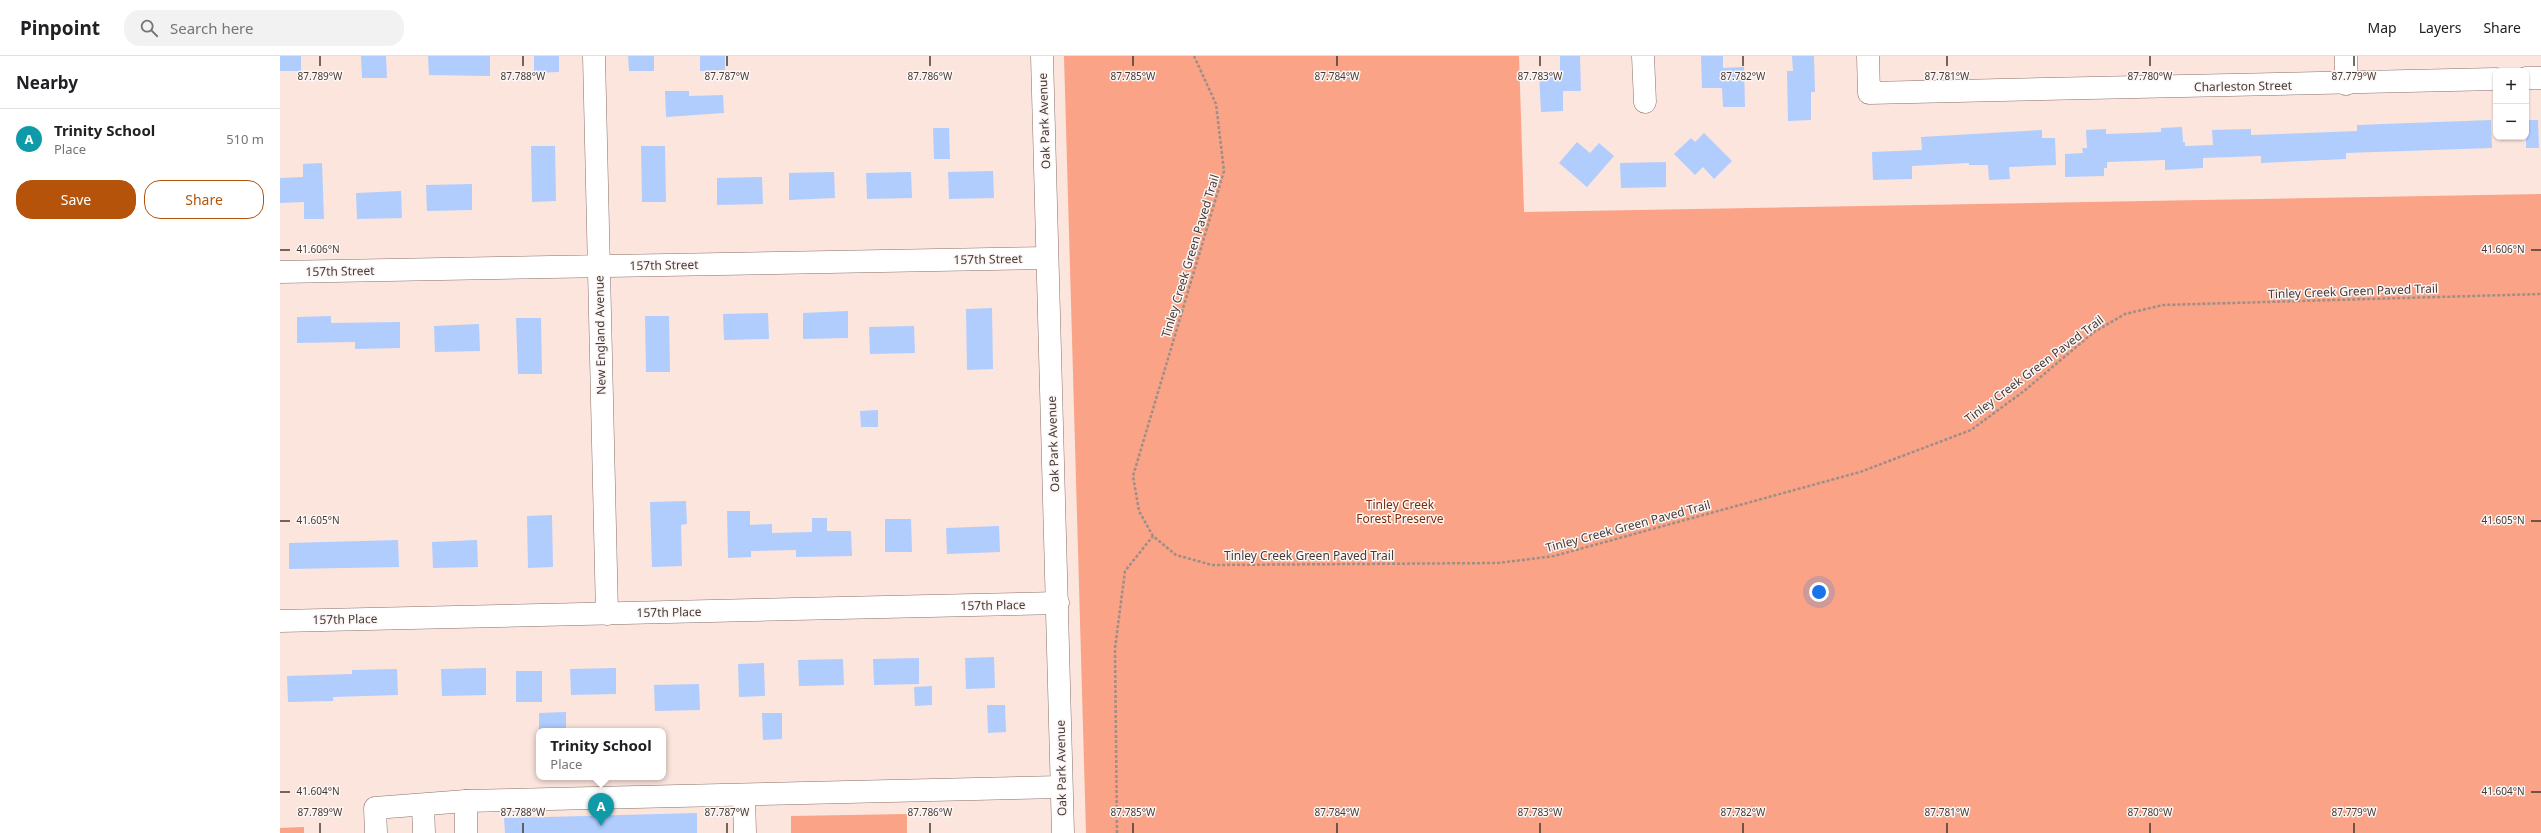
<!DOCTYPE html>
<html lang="en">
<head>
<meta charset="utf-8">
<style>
	body { margin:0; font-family:"Noto Sans",sans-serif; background:#f2f2f2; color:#202124 }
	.controls { position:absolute; right:12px; top:12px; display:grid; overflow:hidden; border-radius:8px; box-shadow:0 1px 3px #0004 }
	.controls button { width:36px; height:36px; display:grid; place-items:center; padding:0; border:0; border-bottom:1px solid #e0e0e0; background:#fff; color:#202124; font:20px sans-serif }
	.you { position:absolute; left:1539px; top:536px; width:14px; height:14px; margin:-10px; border:3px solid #fff; border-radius:50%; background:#1a73e8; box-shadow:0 0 0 6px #1a73e833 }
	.badge { display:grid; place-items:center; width:26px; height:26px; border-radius:50%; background:#b45309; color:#fff; font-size:13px; font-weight:700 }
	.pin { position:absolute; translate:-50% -33px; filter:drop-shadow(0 1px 2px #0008) }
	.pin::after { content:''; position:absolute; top:21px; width:14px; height:12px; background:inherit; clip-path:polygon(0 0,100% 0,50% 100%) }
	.popup { position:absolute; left:256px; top:672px; width:130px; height:52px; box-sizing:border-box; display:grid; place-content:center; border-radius:8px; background:#fff; filter:drop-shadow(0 1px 3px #0005); font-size:13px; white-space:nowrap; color:#757577 }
	.popup b { font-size:15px; color:#202124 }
	.popup::after { content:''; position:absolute; left:50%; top:100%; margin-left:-8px; border:8px solid transparent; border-top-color:#fff }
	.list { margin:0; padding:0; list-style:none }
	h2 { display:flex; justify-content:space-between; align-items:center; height:52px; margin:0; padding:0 16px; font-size:17px }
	h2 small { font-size:13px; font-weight:400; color:#757577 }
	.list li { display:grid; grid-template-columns:26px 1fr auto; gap:12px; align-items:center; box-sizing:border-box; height:60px; padding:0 16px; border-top:1px solid #e0e0e0 }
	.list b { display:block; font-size:15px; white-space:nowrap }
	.list p { margin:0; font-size:13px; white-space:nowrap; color:#757577 }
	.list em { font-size:13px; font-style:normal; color:#757577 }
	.actions { display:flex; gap:8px; padding:12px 16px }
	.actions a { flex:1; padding:9px 0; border:1px solid #b45309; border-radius:16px; text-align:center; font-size:14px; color:#b45309 }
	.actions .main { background:#b45309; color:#fff }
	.icon { flex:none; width:22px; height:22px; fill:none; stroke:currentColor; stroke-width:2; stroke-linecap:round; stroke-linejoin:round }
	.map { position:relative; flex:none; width:2261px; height:777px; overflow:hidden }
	header { display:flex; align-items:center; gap:24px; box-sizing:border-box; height:56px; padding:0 20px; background:#fff; border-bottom:1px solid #e0e0e0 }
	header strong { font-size:19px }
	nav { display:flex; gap:22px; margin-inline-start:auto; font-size:14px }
	.search { width:280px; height:36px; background:#f2f2f2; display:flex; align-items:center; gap:10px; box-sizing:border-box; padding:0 14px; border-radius:16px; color:#757577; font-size:15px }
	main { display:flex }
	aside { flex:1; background:#fff }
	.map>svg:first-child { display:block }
	.green { fill:#faa386 }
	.building { fill:#b0cdfe }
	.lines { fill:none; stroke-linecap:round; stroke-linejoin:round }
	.minor-casing { stroke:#8a7169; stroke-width:23 }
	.path { stroke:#9e8e88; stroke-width:2.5; stroke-dasharray:3 2; stroke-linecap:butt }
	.minor { stroke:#fff; stroke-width:22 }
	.ticks { fill:none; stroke:#453a36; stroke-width:1.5 }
	.labels { text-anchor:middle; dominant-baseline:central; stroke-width:3; stroke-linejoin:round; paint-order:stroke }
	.street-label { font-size:12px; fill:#453a36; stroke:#fcf6f5 }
	.park-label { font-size:12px; fill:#802b07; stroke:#fcf6f5 }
	.ticks-label { font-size:10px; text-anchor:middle; fill:#453a36; stroke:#fcf6f5; stroke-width:3; stroke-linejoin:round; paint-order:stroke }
</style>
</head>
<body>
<header>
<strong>Pinpoint</strong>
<div class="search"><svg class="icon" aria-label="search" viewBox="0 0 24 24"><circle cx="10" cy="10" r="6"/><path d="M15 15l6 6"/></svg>Search here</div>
<nav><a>Map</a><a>Layers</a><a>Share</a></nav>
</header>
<main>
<aside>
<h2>Nearby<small></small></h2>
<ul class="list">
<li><span class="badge" style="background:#0f9aa8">A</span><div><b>Trinity School</b><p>Place</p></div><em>510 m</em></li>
</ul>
<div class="actions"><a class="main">Save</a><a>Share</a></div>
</aside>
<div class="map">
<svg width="2261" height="777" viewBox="0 0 2261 777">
	<rect width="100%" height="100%" fill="#fce5dd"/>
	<g class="green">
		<polygon points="784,0 1239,0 1244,156 2261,138 2261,777 806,777"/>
		<polygon points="627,758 627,777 511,777 511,760"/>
		<polygon points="24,771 24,777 0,777 0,772"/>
	</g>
	<g class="building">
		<rect x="0" y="0" width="21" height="15"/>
		<polygon points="81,0 106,0 107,22 82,22"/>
		<polygon points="148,0 210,0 210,20 149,19"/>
		<polygon points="254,0 279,0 279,16 254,17"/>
		<polygon points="348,0 374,0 374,15 349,15"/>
		<polygon points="420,0 445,0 445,14 420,15"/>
		<polygon points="1280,0 1300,0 1301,35 1283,35 1283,55 1261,56 1259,16 1280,16"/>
		<polygon points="1421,0 1443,0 1443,12 1464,11 1465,51 1443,51 1442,32 1422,32"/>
		<polygon points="1512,0 1534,0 1535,36 1531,36 1531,64 1508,65 1507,15 1513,15"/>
		<polygon points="385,35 409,35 409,40 443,39 444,57 386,61"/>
		<polygon points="2211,64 2212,92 2066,97 2066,103 1981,107 1981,100 1923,102 1923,112 1885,114 1885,104 1827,106 1827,112 1824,112 1824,120 1785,121 1785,98 1803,97 1802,92 1807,92 1806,74 1826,73 1826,78 1881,76 1881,72 1902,71 1903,86 1905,86 1905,90 1933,89 1932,74 1971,73 1971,79 2026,77 2077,75 2077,69"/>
		<polygon points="2246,64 2258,64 2259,92 2246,92"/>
		<polygon points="653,72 669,72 670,103 654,103"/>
		<polygon points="1762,74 1762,82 1775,82 1776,109 1729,111 1730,123 1709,124 1708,109 1689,109 1689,107 1632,110 1632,123 1593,124 1592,96 1642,94 1641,81"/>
		<polygon points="1424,77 1452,105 1434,123 1423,111 1415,119 1394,98 1411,82 1415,86"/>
		<polygon points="1297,86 1310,97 1319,87 1334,100 1307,131 1279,107"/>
		<polygon points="251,90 275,90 276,145 252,146"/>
		<polygon points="361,90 385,90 386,146 362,146"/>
		<polygon points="1386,106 1386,131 1341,132 1340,107"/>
		<polygon points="42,107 44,163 24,163 24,146 0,147 0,122 23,121 23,108"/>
		<polygon points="713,115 714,142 669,143 668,116"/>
		<polygon points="554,116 555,142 509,144 509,117"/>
		<polygon points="631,116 632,142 587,143 586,117"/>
		<polygon points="482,121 483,148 437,149 437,122"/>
		<polygon points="192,128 192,154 147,155 146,129"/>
		<polygon points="121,135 122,162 77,163 76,137"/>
		<polygon points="712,252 713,313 687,314 686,253"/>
		<polygon points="568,255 568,282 523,283 523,257"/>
		<polygon points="488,257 489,283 444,284 443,258"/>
		<polygon points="51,260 51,267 120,266 120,292 75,293 75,286 17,287 17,261"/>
		<polygon points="365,260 389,260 390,316 366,316"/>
		<polygon points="236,262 261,262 262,318 238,318"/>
		<polygon points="199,268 200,295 155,296 154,270"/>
		<polygon points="634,270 635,297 590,298 589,271"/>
		<polygon points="598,354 598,371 581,371 580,355"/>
		<polygon points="406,445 407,468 401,469 402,510 372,511 370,446"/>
		<polygon points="447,455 470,455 470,469 492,468 492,477 532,476 532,462 547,462 547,475 571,475 572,500 516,501 516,494 471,495 471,501 448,502"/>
		<polygon points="272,459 273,511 248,512 247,460"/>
		<polygon points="605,463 631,463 632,496 605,496"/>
		<polygon points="719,470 720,496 667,498 666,472"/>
		<polygon points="118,484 119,511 9,513 9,487"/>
		<polygon points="197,484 198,511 153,512 152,486"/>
		<polygon points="714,601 715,632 686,633 685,602"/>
		<polygon points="639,602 639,628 594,629 593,603"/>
		<polygon points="563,603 564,629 519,630 518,604"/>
		<polygon points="484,607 485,640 459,641 458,608"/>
		<polygon points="206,612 206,639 162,640 161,613"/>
		<polygon points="336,612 336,638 291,639 290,613"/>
		<polygon points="117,613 118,639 53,641 53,645 8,646 7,620 72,618 72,614"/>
		<rect x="236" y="615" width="26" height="31"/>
		<polygon points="419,628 420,654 375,655 374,629"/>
		<polygon points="652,630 652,649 635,650 634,631"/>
		<polygon points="707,649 725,649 726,676 708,677"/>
		<polygon points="286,656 286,675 259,675 259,657"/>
		<polygon points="482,657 502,657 502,683 483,684"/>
		<polygon points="417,757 417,777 225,777 224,762"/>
	</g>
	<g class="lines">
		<defs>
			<g id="minor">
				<polyline points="314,0 327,558"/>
				<polyline points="762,0 783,777"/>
				<polyline points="1363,0 1365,46"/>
				<polyline points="1588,0 1589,37 2216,23"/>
				<polyline points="2066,0 2066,28"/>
				<polyline points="2246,22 2261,22"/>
				<polyline points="0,216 767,202"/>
				<polyline points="0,565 778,547"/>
				<polyline points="464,739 465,777"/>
				<polyline points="186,745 186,777"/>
				<polyline points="143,749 144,777"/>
				<polyline points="96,777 95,752 186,745 781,731"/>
			</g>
		</defs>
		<use href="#minor" class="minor-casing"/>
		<g class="path">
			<polyline points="914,0 936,48 944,115 853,420 859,455 873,480 896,499 932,509 1218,507 1274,500 1580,416 1691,374 1744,335 1814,276 1845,258 1883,249 2261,238"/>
			<polyline points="837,777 835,592 845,515 873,480"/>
		</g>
		<use href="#minor" class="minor"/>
	</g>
	<path class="ticks" d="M40,0V10M243,0V10M447,0V10M650,0V10M853,0V10M1057,0V10M1260,0V10M1463,0V10M1667,0V10M1870,0V10M2074,0V10M0,194H10M2251,194H2261M0,465H10M2251,465H2261M0,736H10M2251,736H2261M40,767V777M243,767V777M447,767V777M650,767V777M853,767V777M1057,767V777M1260,767V777M1463,767V777M1667,767V777M1870,767V777M2074,767V777"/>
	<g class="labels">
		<g class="street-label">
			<text transform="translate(1963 30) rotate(-1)">Charleston Street</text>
			<text transform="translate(764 65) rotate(-92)">Oak Park Avenue</text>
			<text transform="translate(910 200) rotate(-73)">Tinley Creek Green Paved Trail</text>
			<text transform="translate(708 203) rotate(-1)">157th Street</text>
			<text transform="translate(384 209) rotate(-1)">157th Street</text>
			<text transform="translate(60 215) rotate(-1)">157th Street</text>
			<text transform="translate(2073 235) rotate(-2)">Tinley Creek Green Paved Trail</text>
			<text transform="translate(320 279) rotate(-91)">New England Avenue</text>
			<text transform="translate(1754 313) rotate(-37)">Tinley Creek Green Paved Trail</text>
			<text transform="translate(773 388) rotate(-92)">Oak Park Avenue</text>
			<text transform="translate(1348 470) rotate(-15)">Tinley Creek Green Paved Trail</text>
			<text x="1029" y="499">Tinley Creek Green Paved Trail</text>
			<text transform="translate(713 549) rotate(-1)">157th Place</text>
			<text transform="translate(389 556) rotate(-1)">157th Place</text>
			<text transform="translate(65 563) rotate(-1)">157th Place</text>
			<text transform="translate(781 712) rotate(-91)">Oak Park Avenue</text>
		</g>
		<g class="park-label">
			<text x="1120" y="448">Tinley Creek<tspan x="1120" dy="14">Forest Preserve</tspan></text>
		</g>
	</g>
	<g class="ticks-label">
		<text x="40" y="24">87.789°W</text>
		<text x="243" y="24">87.788°W</text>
		<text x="447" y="24">87.787°W</text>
		<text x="650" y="24">87.786°W</text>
		<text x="853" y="24">87.785°W</text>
		<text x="1057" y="24">87.784°W</text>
		<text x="1260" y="24">87.783°W</text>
		<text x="1463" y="24">87.782°W</text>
		<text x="1667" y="24">87.781°W</text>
		<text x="1870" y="24">87.780°W</text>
		<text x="2074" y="24">87.779°W</text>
		<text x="38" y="197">41.606°N</text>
		<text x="2223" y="197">41.606°N</text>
		<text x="38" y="468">41.605°N</text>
		<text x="2223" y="468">41.605°N</text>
		<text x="38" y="739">41.604°N</text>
		<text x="2223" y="739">41.604°N</text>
		<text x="40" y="760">87.789°W</text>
		<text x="243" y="760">87.788°W</text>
		<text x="447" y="760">87.787°W</text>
		<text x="650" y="760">87.786°W</text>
		<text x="853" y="760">87.785°W</text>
		<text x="1057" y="760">87.784°W</text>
		<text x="1260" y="760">87.783°W</text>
		<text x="1463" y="760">87.782°W</text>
		<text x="1667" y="760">87.781°W</text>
		<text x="1870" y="760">87.780°W</text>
		<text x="2074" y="760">87.779°W</text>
	</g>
</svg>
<div class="controls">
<button>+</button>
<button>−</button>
</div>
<div class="you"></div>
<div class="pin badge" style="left:321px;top:770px;background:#0f9aa8">A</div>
<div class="popup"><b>Trinity School</b>Place</div>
</div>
</main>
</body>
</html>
